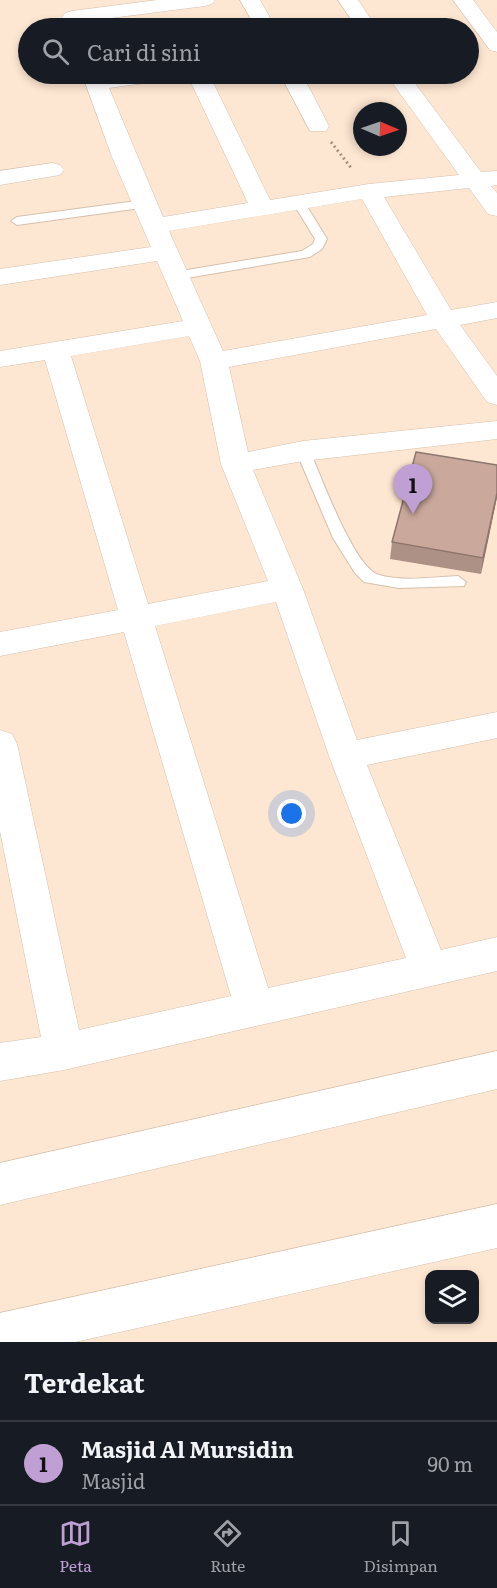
<!DOCTYPE html>
<html lang="id">
<head>
<meta charset="utf-8">
<style>
	body { margin:0; font-family:Literata,serif; background:#20242c; color:#f1f3f6 }
	.controls { position:absolute; right:18px; bottom:18px; display:grid; overflow:hidden; border-radius:12px; box-shadow:0 3px 9px #0003 }
	.controls button { width:54px; height:54px; display:grid; place-items:center; padding:0; border:0; border-bottom:2px solid #363941; background:#171b24; color:#f1f3f6; font:30px sans-serif }
	.compass { position:absolute; left:353px; top:102px; width:54px; height:54px; border-radius:50%; background:#171b24; box-shadow:0 3px 9px #0003; rotate:92deg }
	.you { position:absolute; left:292px; top:814px; width:21px; height:21px; margin:-15px; border:4px solid #fff; border-radius:50%; background:#1a73e8; box-shadow:0 0 0 9px #1a73e833 }
	.badge { display:grid; place-items:center; width:39px; height:39px; border-radius:50%; background:#c09fd4; color:#111; font-size:20px; font-weight:700 }
	.pin { position:absolute; translate:-50% -50px; filter:drop-shadow(0 2px 3px #0008) }
	.pin::after { content:''; position:absolute; top:32px; width:21px; height:18px; background:inherit; clip-path:polygon(0 0,100% 0,50% 100%) }
	.list { margin:0; padding:0; list-style:none }
	h2 { display:flex; justify-content:space-between; align-items:center; height:78px; margin:0; padding:0 24px; font-size:26px }
	h2 small { font-size:20px; font-weight:400; color:#9ea1a6 }
	.list li { display:grid; grid-template-columns:39px 1fr auto; gap:18px; align-items:center; box-sizing:border-box; height:84px; padding:0 24px; border-top:2px solid #363941 }
	.list b { display:block; font-size:22px; white-space:nowrap }
	.list p { margin:0; font-size:20px; white-space:nowrap; color:#9ea1a6 }
	.list em { font-size:20px; font-style:normal; color:#9ea1a6 }
	.icon { flex:none; width:33px; height:33px; fill:none; stroke:currentColor; stroke-width:2; stroke-linecap:round; stroke-linejoin:round }
	.map { position:relative; flex:none; width:497px; height:1342px; overflow:hidden }
	.search { position:absolute; background:#171b24; box-shadow:0 3px 9px #0003; left:18px; right:18px; top:18px; height:66px; display:flex; align-items:center; gap:15px; box-sizing:border-box; padding:0 21px; border-radius:33px; color:#9ea1a6; font-size:22px }
	.sheet { height:162px; background:#171b24 }
	nav { display:flex; justify-content:space-around; align-items:center; box-sizing:border-box; height:84px; border-top:2px solid #363941; background:#171b24; font-size:16px; color:#9ea1a6 }
	nav a { display:grid; justify-items:center; gap:3px }
	nav .on { color:#c09fd4 }
	.map>svg:first-child { display:block }
	.lines { fill:none; stroke-linecap:round; stroke-linejoin:round }
	.lane-casing { stroke:#d6c0ab; stroke-width:2 }
	.street-casing { stroke:#d6c0ab; stroke-width:1 }
	.path { stroke:#a39384; stroke-width:3; stroke-dasharray:2 3; stroke-linecap:butt }
	.lane { fill:#fff; fill-rule:evenodd }
	.street { fill:#fff; fill-rule:evenodd }
	.wall { fill:#ae9186 }
	.shaded-wall { fill:#8d766d }
	.building { fill:#caa99c; stroke:#8d766d; stroke-width:1.5 }
</style>
</head>
<body>
<div class="map">
<svg width="497" height="1342" viewBox="0 0 497 1342">
	<rect width="100%" height="100%" fill="#fee7d2"/>
	<g class="lines">
		<defs>
			<g id="lane">
				<polygon points="299,199 303,200 327,239 322,249 310,257 175,280 169,276 175,272 302,251 313,244 315,239 293,203"/>
				<polygon points="144,200 148,201 148,207 17,225 11,221 17,217"/>
				<path d="M303,446L310,451C321,476 354,568 379,575C403,582 433,577 458,576L466,582L464,586L399,588L364,582L355,573L333,538L296,451Z"/>
			</g>
			<g id="street">
				<polygon points="157,0 215,0 212,4 205,6 72,23 65,21 62,17 65,13 72,11"/>
				<polygon points="240,0 260,0 276,28 256,28"/>
				<polygon points="338,0 358,0 377,28 357,28"/>
				<polygon points="453,0 473,0 497,32 497,52 490,50"/>
				<path d="M82,74H170L167,79L159,81L109,88L163,217L248,203L187,74H209L270,200L369,184L459,175L386,74H408L481,172L497,171V185L491,186L497,193V216L488,214L469,188L384,197L451,310L497,302V318L460,325L497,376V405L487,402L436,329L229,367L248,452L303,441L497,421V439L303,461L253,470L303,589L357,740L497,712V738L367,765L441,950L497,937V971L64,1070L0,1081V1043L41,1037L0,831V730L12,734L17,744L79,1030L231,996L124,632L0,656V632L118,610L45,360L0,367V351L183,321L157,261L0,285V269L151,247L112,157ZM362,199L427,315L223,351L169,231ZM189,336L200,361L221,464L268,581L148,604L71,356ZM276,602L329,756L406,958L268,988L155,626Z"/>
				<polygon points="280,74 302,74 329,126 326,131 310,131"/>
				<polygon points="52,163 60,165 64,170 60,175 0,185 0,171"/>
				<polygon points="497,1051 497,1089 0,1205 0,1163"/>
				<polygon points="497,1204 497,1248 75,1342 0,1342 0,1313"/>
			</g>
		</defs>
		<use href="#lane" class="lane-casing"/>
		<use href="#street" class="street-casing"/>
		<polyline class="path" points="331,142 352,169"/>
		<use href="#lane" class="lane"/>
		<use href="#street" class="street"/>
	</g>
	<polygon class="wall" points="497,497 481,574 390,559 392,542"/>
	<polygon class="shaded-wall" points="497,493 497,497 481,574 483,558"/>
	<polygon class="building" points="416,452 497,465 497,493 483,558 392,542"/>
</svg>
<div class="controls">
<button><svg class="icon" aria-label="layers" viewBox="0 0 24 24"><path d="M12 4l9 5-9 5-9-5zM3 14l9 5 9-5"/></svg></button>
</div>
<svg class="compass" viewBox="-18 -18 36 36"><path d="M0-13l5 13h-10z" fill="#e53935"/><path d="M0 13l5-13h-10z" fill="#9ea1a6"/></svg>
<div class="you"></div>
<div class="pin badge" style="left:413px;top:514px">1</div>
<div class="search"><svg class="icon" aria-label="search" viewBox="0 0 24 24"><circle cx="10" cy="10" r="6"/><path d="M15 15l6 6"/></svg>Cari di sini</div>
</div>
<section class="sheet">
<h2>Terdekat<small></small></h2>
<ul class="list">
<li><span class="badge">1</span><div><b>Masjid Al Mursidin</b><p>Masjid</p></div><em>90 m</em></li>
</ul>
</section>
<nav>
<a class="on"><svg class="icon" aria-label="map" viewBox="0 0 24 24"><path d="M3 6l6-2 6 2 6-2v14l-6 2-6-2-6 2zM9 4v14M15 6v14"/></svg>Peta</a>
<a><svg class="icon" aria-label="directions" viewBox="0 0 24 24"><path d="M12 3l9 9-9 9-9-9zM9 14v-3h6M13 9l2 2-2 2"/></svg>Rute</a>
<a><svg class="icon" aria-label="saved" viewBox="0 0 24 24"><path d="M7 4h10v16l-5-4-5 4z"/></svg>Disimpan</a>
</nav>
</body>
</html>
